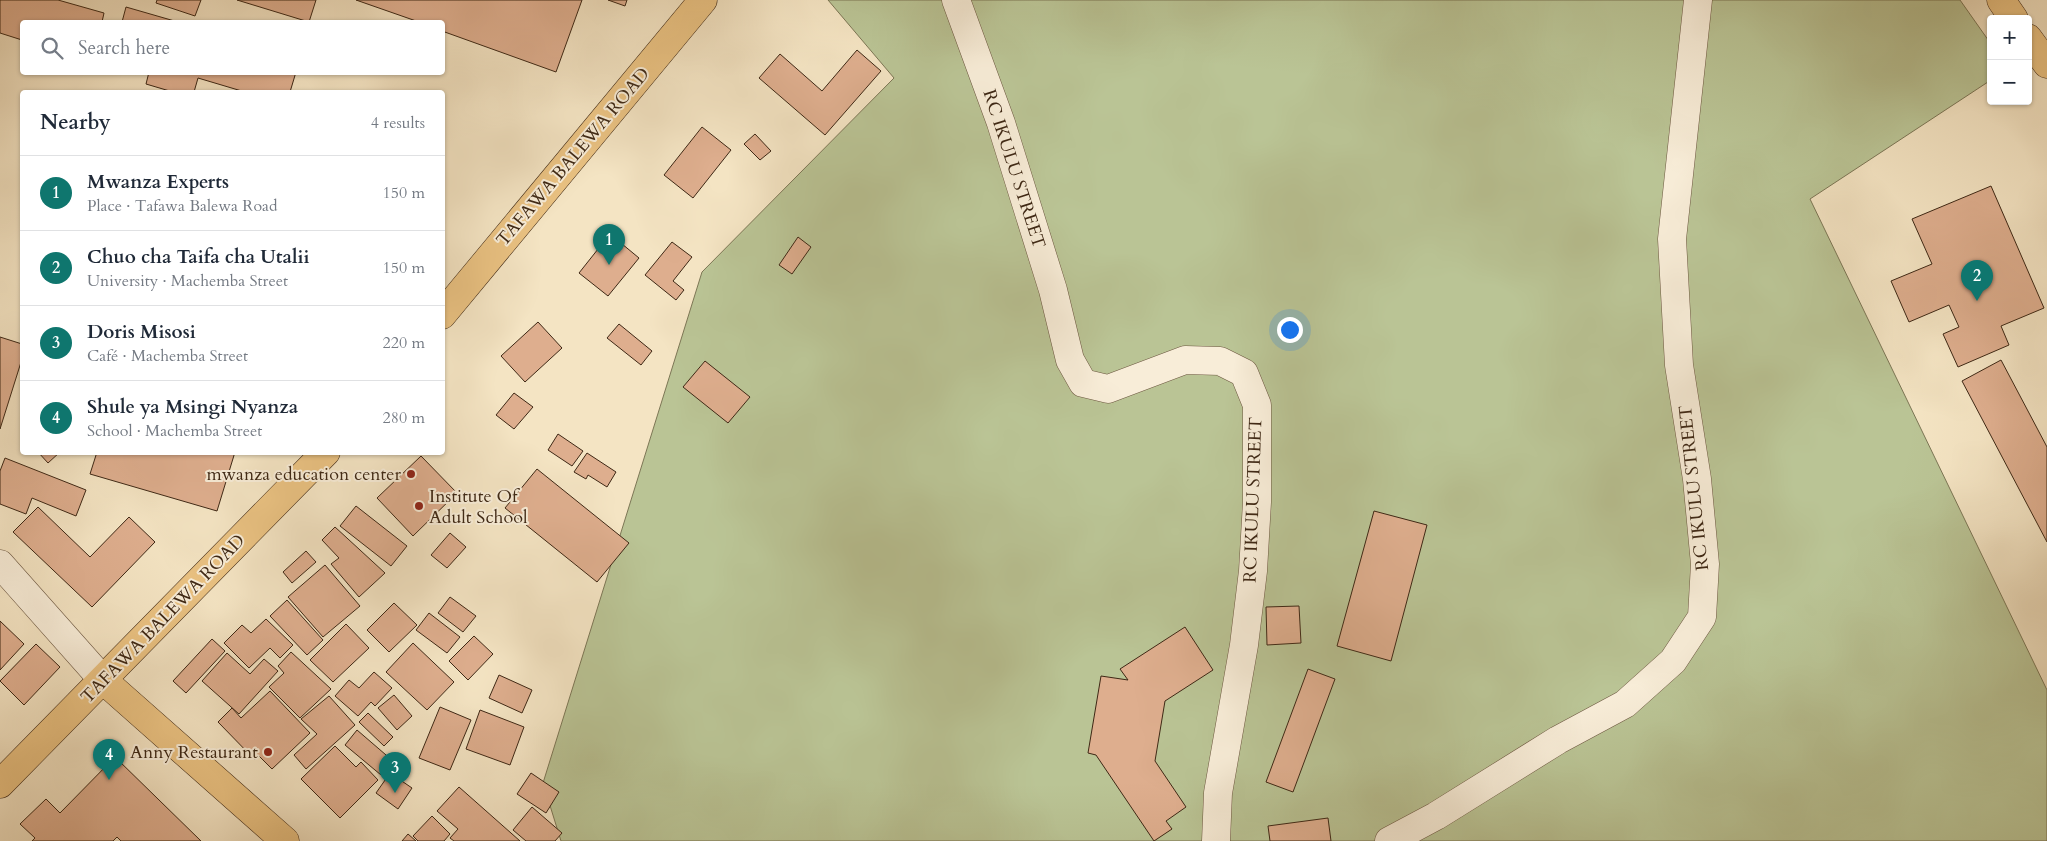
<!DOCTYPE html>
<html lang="en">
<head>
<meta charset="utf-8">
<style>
	body { margin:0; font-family:Cardo,serif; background:#f6f6f7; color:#1f2937 }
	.controls { position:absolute; right:15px; top:15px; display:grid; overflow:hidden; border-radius:5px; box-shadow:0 1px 4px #0004 }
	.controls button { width:45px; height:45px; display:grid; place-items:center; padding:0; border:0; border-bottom:1px solid #e0e1e3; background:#fff; color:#1f2937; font:25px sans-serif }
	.you { position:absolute; left:1289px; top:329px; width:18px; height:18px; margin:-12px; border:4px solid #fff; border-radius:50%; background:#1a73e8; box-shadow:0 0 0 8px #1a73e833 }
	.badge { display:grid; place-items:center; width:32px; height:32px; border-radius:50%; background:#0f766e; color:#fff; font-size:16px; font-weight:700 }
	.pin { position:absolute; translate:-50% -41px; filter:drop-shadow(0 1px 2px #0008) }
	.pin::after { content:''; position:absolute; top:26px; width:18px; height:15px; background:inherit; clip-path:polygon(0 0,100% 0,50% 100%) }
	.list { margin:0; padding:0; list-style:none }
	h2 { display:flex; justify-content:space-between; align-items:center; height:65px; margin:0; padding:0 20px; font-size:21px }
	h2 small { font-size:16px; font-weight:400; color:#747a83 }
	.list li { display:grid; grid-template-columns:32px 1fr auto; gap:15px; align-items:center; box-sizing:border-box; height:75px; padding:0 20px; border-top:1px solid #e0e1e3 }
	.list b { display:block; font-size:19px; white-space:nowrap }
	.list p { margin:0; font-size:16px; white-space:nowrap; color:#747a83 }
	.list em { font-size:16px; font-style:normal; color:#747a83 }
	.icon { flex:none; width:28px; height:28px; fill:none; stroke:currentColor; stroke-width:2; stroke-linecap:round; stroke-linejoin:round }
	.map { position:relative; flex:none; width:2047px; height:841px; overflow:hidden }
	.search { position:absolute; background:#fff; box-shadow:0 1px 4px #0004; left:20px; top:20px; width:425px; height:55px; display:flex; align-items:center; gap:12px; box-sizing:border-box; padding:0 18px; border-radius:5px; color:#747a83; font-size:19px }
	.panel { position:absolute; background:#fff; box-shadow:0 1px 4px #0004; left:20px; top:90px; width:425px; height:365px; border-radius:5px }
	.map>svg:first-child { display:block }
	.green { fill:#bac495; stroke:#7c7655 }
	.building { fill:#deae8e; stroke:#3e2815 }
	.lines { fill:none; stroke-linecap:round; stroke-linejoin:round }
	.minor-casing { stroke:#6c5740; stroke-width:29 }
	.major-casing { stroke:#3e2815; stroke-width:29 }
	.minor { stroke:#f8edd8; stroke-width:28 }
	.major { stroke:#eac282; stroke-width:28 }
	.poi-dot { fill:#8f2418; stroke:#f8edd8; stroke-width:2 }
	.labels { text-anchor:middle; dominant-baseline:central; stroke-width:4; stroke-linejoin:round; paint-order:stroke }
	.street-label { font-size:18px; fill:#3e2815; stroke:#f8edd8 }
	.poi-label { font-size:18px; fill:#3e2815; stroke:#f8edd8; text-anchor:end }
</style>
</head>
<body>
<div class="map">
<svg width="2047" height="841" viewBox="0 0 2047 841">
	<rect width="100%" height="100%" fill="#f4e4c3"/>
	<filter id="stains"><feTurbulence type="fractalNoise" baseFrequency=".004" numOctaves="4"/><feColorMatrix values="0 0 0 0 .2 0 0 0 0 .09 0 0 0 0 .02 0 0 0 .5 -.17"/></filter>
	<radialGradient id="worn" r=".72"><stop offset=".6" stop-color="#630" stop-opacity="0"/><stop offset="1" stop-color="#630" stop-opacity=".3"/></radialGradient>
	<polygon class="green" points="828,0 1960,0 1991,44 1991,80 1810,199 2047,690 2047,841 561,841 543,783 702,272 894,78"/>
	<g class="building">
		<polygon points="0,0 58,0 104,13 102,22 22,22 22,40 0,33"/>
		<polygon points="157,0 201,0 195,16 156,3"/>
		<polygon points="237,0 316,0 309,22"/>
		<polygon points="356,0 582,0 556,72 442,31 442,22 419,22"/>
		<polygon points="608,0 627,0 625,6"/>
		<polygon points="126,7 178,22 122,22"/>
		<polygon points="857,50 881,71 825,135 759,78 780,54 822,91"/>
		<polygon points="149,72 296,72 290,92 245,92 198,78 194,92 173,92 146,84"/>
		<polygon points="702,127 731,150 693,198 664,175"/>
		<polygon points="755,134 771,151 760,160 744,144"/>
		<polygon points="1991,186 2044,308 2001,326 2009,345 1958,367 1943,334 1959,327 1949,305 1909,322 1891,281 1932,264 1912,219"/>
		<polygon points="610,234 639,258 608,296 579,273"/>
		<polygon points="798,237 811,247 792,274 779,265"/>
		<polygon points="672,242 692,257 673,281 684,290 676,300 645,275"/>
		<polygon points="538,322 562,348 525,382 501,356"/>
		<polygon points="619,324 652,351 641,365 607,338"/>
		<polygon points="0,337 22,344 22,359 0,429"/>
		<polygon points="2001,360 2047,447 2047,542 1962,381"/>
		<polygon points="705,361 750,397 728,423 683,387"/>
		<polygon points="514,393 533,407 514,429 496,415"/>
		<polygon points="558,434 583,451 572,466 548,450"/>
		<polygon points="38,452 60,452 48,463"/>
		<polygon points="97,452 235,452 217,511 90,474"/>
		<polygon points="587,453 616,472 607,487 588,475 586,479 574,472"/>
		<polygon points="421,456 457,493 413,536 377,498"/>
		<polygon points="5,458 86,490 76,516 32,498 26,514 0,504 0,471"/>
		<polygon points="537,469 629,543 597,582 505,508"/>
		<polygon points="356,506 407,546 391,566 340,526"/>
		<polygon points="38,507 90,557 129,517 155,542 92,607 13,532"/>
		<polygon points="1374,511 1427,525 1391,661 1337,646"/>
		<polygon points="335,527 385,573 359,597 331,564 339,558 322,540"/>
		<polygon points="450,533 466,547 447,568 431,555"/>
		<polygon points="306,551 316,562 292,583 283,572"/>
		<polygon points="325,565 360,606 323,637 288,597"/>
		<polygon points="450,597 476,616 463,632 438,613"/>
		<polygon points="287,600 323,640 307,655 270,616"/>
		<polygon points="394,603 417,625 389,652 367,630"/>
		<polygon points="1299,606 1301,643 1267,645 1266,607"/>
		<polygon points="429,613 460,637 447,653 416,630"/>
		<polygon points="266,619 293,645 280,658 270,648 249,668 224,643 242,625 251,633"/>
		<polygon points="0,621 24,644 0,670"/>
		<polygon points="346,624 369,648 333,682 310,660"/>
		<polygon points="1185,627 1213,670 1165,701 1155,761 1186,807 1166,821 1172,829 1154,841 1096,755 1088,753 1101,676 1128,680 1120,669"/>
		<polygon points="474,636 493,654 468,680 449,661"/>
		<polygon points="212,639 225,651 186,693 173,681"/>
		<polygon points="413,643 454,682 427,710 386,672"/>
		<polygon points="36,644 60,667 24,705 0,681"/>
		<polygon points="291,652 331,689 300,718 269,687 284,673 278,666"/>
		<polygon points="227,653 250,674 264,659 278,671 239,714 202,681"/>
		<polygon points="1308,669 1335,679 1293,792 1266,782"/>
		<polygon points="374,672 392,688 375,706 371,702 358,716 335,696 349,680 359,688"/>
		<polygon points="499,675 532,690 522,713 489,698"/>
		<polygon points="270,691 310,733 272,769 259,756 255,760 218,722 232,708 241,718"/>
		<polygon points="394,695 412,716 397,730 378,708"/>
		<polygon points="329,696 355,725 306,769 294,755 317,734 301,719"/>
		<polygon points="440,707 471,720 450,770 419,758"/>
		<polygon points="480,710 524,727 510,765 466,749"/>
		<polygon points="368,713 393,737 384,746 359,722"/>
		<polygon points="357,730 393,761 381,775 345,745"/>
		<polygon points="335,746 356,767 361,762 378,780 340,818 301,779"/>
		<polygon points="115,757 201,841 121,841 117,837 113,841 32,841 35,838 20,824 46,799 60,813"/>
		<polygon points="390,773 412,788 398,809 376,793"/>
		<polygon points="531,773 559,792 546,813 517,794"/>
		<polygon points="459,787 520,841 454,841 450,838 458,829 437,811"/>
		<polygon points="532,807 562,833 555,841 526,841 513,830"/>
		<polygon points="432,816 450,834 444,841 418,841 413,836"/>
		<polygon points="1328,818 1331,841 1270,841 1268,826"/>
		<polygon points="408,834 416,841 402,841"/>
	</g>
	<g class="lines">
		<defs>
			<g id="minor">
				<polyline points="956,0 1001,123 1053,290 1070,360 1083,383 1108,389 1185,360 1220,361 1244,373 1257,405 1257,502 1253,571 1244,645 1218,793 1216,841"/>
				<polyline points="0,564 103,680"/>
				<polyline points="1389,841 1436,816 1558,740 1625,704 1673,661 1702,617 1705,564 1697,479 1679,365 1672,239 1698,0"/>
			</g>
			<g id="major">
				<polyline points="2001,0 2014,19"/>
				<polyline points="2028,38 2047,64"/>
				<polyline points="442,315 703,0"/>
				<polyline points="103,680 285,841"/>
				<polyline points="0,784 326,452"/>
			</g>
		</defs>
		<use href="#minor" class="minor-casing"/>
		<use href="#major" class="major-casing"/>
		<use href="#minor" class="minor"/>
		<use href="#major" class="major"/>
	</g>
	<g class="poi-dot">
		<circle cx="411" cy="474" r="5"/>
		<circle cx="419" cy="506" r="5"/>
		<circle cx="268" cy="752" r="5"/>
	</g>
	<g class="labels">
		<g class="street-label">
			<text transform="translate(573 157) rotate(-50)">TAFAWA BALEWA ROAD</text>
			<text transform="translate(1014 169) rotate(72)">RC IKULU STREET</text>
			<text transform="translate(1694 488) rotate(-96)">RC IKULU STREET</text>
			<text transform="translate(1253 500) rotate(-88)">RC IKULU STREET</text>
			<text transform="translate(163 619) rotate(-46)">TAFAWA BALEWA ROAD</text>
		</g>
		<g class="poi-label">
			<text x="401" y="474">mwanza education center</text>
			<text x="429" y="496" text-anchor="start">Institute Of<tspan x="429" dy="21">Adult School</tspan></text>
			<text x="258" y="752">Anny Restaurant</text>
		</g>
	</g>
	<rect width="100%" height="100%" filter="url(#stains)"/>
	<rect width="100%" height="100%" fill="url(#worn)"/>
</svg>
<div class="controls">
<button>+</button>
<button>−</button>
</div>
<div class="you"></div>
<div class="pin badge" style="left:609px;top:265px">1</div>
<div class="pin badge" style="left:1977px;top:301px">2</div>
<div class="pin badge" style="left:395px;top:793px">3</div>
<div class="pin badge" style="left:109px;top:780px">4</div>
<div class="search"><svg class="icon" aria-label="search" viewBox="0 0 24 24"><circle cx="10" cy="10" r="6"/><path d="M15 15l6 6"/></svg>Search here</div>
<section class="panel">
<h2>Nearby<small>4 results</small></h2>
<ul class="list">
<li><span class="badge">1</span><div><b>Mwanza Experts</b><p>Place · Tafawa Balewa Road</p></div><em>150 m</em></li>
<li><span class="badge">2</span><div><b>Chuo cha Taifa cha Utalii</b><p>University · Machemba Street</p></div><em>150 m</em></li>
<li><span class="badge">3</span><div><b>Doris Misosi</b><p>Café · Machemba Street</p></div><em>220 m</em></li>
<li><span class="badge">4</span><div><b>Shule ya Msingi Nyanza</b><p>School · Machemba Street</p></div><em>280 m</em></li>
</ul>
</section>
</div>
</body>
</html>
